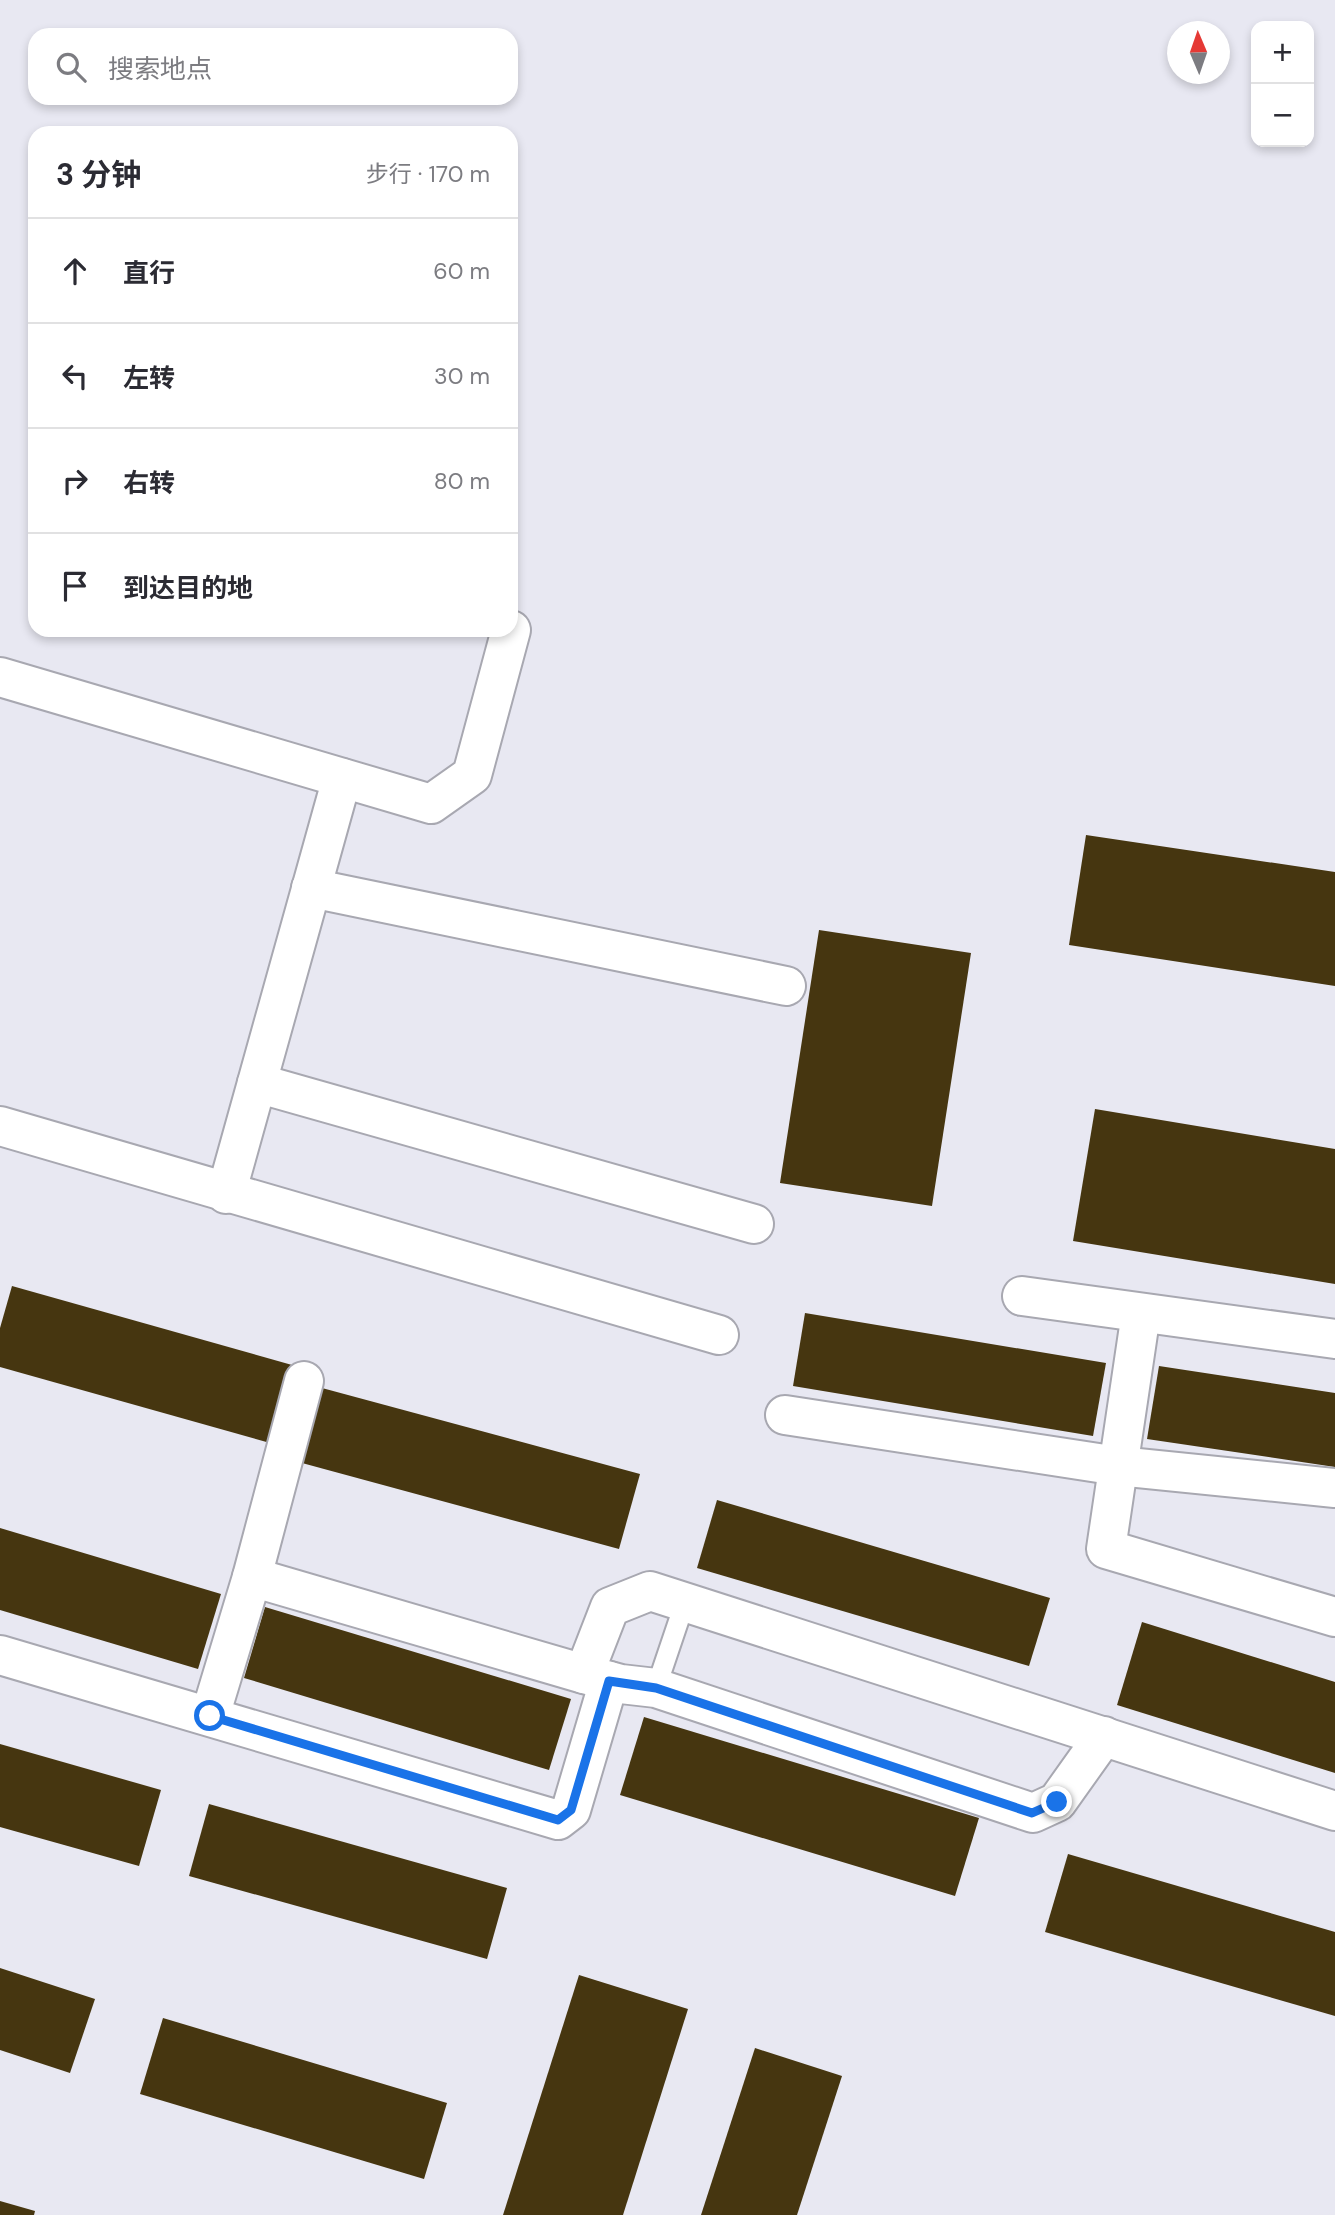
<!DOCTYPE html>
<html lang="zh">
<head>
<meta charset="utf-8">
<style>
	body { margin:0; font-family:"DM Sans","Noto Sans SC",sans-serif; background:#f2f2f3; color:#2b2b33 }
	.controls { position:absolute; right:21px; top:21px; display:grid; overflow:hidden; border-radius:14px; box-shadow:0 4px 10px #0003 }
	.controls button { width:63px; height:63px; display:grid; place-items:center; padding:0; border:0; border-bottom:2px solid #e1e1e2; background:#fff; color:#2b2b33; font:35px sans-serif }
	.compass { position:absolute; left:1167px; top:21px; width:63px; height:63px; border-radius:50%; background:#fff; box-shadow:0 4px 10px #0003; rotate:358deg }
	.stop { position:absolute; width:21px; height:21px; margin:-16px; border:5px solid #1a73e8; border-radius:50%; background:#fff }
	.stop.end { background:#1a73e8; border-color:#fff; box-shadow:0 2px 7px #0008 }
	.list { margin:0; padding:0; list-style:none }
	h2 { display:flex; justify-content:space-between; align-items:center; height:91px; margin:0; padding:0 28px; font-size:30px }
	h2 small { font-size:23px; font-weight:400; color:#7c7c81 }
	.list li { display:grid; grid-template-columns:46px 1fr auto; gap:21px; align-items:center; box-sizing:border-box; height:105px; padding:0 28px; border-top:2px solid #e1e1e2 }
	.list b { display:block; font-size:26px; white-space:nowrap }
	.list em { font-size:23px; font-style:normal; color:#7c7c81 }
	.icon { flex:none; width:38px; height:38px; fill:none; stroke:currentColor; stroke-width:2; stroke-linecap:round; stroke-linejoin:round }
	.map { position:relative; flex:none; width:1335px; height:2215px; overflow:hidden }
	.search { position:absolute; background:#fff; box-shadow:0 4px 10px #0003; left:28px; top:28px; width:490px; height:77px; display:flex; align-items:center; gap:18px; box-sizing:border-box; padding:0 24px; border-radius:21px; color:#7c7c81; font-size:26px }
	.panel { position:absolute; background:#fff; box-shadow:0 4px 10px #0003; left:28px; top:126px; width:490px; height:511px; border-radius:21px }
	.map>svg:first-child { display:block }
	.building { fill:#463610 }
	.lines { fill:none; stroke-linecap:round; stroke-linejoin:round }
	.lane-casing { stroke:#a8a8b1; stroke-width:23 }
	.street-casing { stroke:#a8a8b1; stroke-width:42 }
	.lane { stroke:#fff; stroke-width:19 }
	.street { stroke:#fff; stroke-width:38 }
	.route { stroke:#1a73e8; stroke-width:9 }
</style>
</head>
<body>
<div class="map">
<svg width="1335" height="2215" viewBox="0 0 1335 2215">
	<rect width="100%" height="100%" fill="#e8e8f2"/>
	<g class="building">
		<polygon points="1086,835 1335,872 1335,986 1069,945"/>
		<polygon points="819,930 971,953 932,1206 780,1183"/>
		<polygon points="1095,1109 1335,1149 1335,1284 1073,1241"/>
		<polygon points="12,1286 292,1365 270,1443 0,1367 0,1328"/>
		<polygon points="805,1313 1106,1363 1093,1436 793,1386"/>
		<polygon points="1159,1366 1335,1393 1335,1467 1147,1439"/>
		<polygon points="322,1388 640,1474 619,1549 302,1463"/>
		<polygon points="717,1500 1050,1598 1029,1666 697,1568"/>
		<polygon points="0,1528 221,1594 198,1669 0,1610"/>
		<polygon points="265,1607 571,1699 549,1770 244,1678"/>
		<polygon points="1142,1622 1335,1682 1335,1773 1117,1705"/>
		<polygon points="644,1717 979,1818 955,1896 620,1795"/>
		<polygon points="0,1744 161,1790 139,1866 0,1827"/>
		<polygon points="209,1804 507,1888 487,1959 189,1876"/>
		<polygon points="1068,1854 1335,1932 1335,2016 1045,1932"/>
		<polygon points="0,1968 95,1999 70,2073 0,2050"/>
		<polygon points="579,1975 688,2009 623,2215 503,2215"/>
		<polygon points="163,2018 447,2103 424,2179 140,2094"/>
		<polygon points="755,2048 842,2076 797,2215 701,2215"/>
		<polygon points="0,2201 35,2211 34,2215 0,2215"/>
	</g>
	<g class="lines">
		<defs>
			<polyline id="lane" points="656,1688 685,1602"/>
			<g id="street">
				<polyline points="0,677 431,804 472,775 511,630"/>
				<polyline points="311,888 786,986"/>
				<polyline points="257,1083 754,1224"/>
				<polyline points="0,1126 719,1335"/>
				<polyline points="226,1194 342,778"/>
				<polyline points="1022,1296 1335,1339"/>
				<polyline points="1141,1313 1106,1549 1335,1617"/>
				<polyline points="785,1415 1118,1466 1335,1488"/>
				<polyline points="252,1577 584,1674 621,1684 656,1688 1033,1813 1057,1802 1104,1736"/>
				<polyline points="0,1655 558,1820 571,1810 609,1681"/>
				<polyline points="584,1674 610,1607 650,1591 1335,1811"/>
				<polyline points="210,1716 252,1577 304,1381"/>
			</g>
		</defs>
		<use href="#lane" class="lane-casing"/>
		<use href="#street" class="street-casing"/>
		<use href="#lane" class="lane"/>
		<use href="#street" class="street"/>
	</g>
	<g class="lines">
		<polyline class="route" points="210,1716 558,1820 571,1810 609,1681 656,1688 1032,1813 1057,1802"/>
	</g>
</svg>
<div class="controls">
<button>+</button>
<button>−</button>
</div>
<svg class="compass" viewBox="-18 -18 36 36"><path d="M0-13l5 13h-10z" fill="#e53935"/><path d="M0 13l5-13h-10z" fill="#7c7c81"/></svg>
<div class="stop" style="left:210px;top:1716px"></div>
<div class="stop end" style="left:1057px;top:1802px"></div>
<div class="search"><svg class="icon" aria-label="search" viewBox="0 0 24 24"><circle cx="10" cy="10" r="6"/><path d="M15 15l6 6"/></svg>搜索地点</div>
<section class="panel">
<h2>3 分钟<small>步行 · 170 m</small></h2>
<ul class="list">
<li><svg class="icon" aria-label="ahead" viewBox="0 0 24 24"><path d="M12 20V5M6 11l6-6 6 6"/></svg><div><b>直行</b></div><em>60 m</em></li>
<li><svg class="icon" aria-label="left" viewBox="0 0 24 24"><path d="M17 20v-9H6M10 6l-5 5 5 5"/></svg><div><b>左转</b></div><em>30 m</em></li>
<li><svg class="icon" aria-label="right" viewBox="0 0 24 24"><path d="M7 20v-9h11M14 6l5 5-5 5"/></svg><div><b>右转</b></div><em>80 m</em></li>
<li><svg class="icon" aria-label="arrive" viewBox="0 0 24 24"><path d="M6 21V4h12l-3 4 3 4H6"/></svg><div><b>到达目的地</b></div></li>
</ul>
</section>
</div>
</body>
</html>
